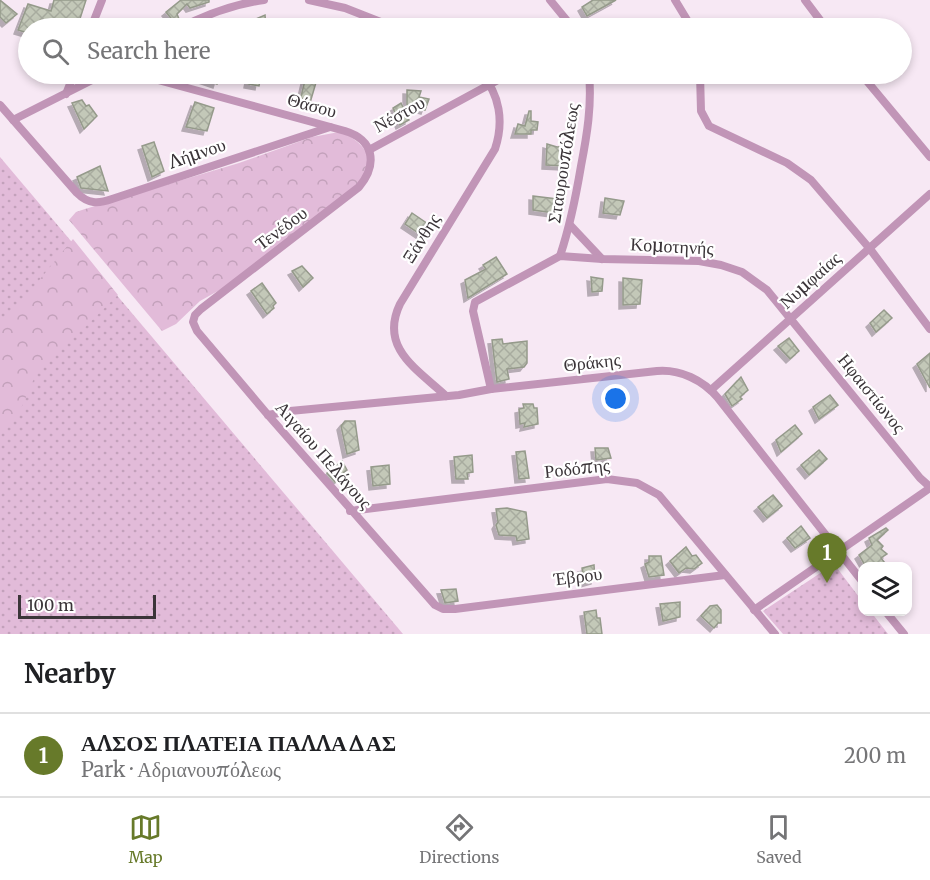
<!DOCTYPE html>
<html lang="en">
<head>
<meta charset="utf-8">
<style>
	body { margin:0; font-family:Merriweather,serif; background:#f6f6f6; color:#202124 }
	.controls { position:absolute; right:18px; bottom:18px; display:grid; overflow:hidden; border-radius:12px; box-shadow:0 3px 9px #0003 }
	.controls button { width:54px; height:54px; display:grid; place-items:center; padding:0; border:0; border-bottom:2px solid #e0e0e0; background:#fff; color:#202124; font:30px sans-serif }
	.scale { position:absolute; left:18px; bottom:15px; width:138px; box-sizing:border-box; padding-left:6px; border:3px solid #3b3539; border-top:0; font-size:16px; line-height:21px; white-space:nowrap; color:#3b3539; -webkit-text-stroke:4px #fff; paint-order:stroke }
	.you { position:absolute; left:616px; top:399px; width:21px; height:21px; margin:-15px; border:4px solid #fff; border-radius:50%; background:#1a73e8; box-shadow:0 0 0 9px #1a73e833 }
	.badge { display:grid; place-items:center; width:39px; height:39px; border-radius:50%; background:#677a2a; color:#fff; font-size:20px; font-weight:700 }
	.pin { position:absolute; translate:-50% -50px; filter:drop-shadow(0 2px 3px #0008) }
	.pin::after { content:''; position:absolute; top:32px; width:21px; height:18px; background:inherit; clip-path:polygon(0 0,100% 0,50% 100%) }
	.list { margin:0; padding:0; list-style:none }
	h2 { display:flex; justify-content:space-between; align-items:center; height:78px; margin:0; padding:0 24px; font-size:26px }
	h2 small { font-size:20px; font-weight:400; color:#757577 }
	.list li { display:grid; grid-template-columns:39px 1fr auto; gap:18px; align-items:center; box-sizing:border-box; height:84px; padding:0 24px; border-top:2px solid #e0e0e0 }
	.list b { display:block; font-size:22px; white-space:nowrap }
	.list p { margin:0; font-size:20px; white-space:nowrap; color:#757577 }
	.list em { font-size:20px; font-style:normal; color:#757577 }
	.icon { flex:none; width:33px; height:33px; fill:none; stroke:currentColor; stroke-width:2; stroke-linecap:round; stroke-linejoin:round }
	.map { position:relative; flex:none; width:930px; height:634px; overflow:hidden }
	.search { position:absolute; background:#fff; box-shadow:0 3px 9px #0003; left:18px; right:18px; top:18px; height:66px; display:flex; align-items:center; gap:15px; box-sizing:border-box; padding:0 21px; border-radius:33px; color:#757577; font-size:22px }
	.sheet { height:162px; background:#fff }
	nav { display:flex; justify-content:space-around; align-items:center; box-sizing:border-box; height:84px; border-top:2px solid #e0e0e0; background:#fff; font-size:16px; color:#757577 }
	nav a { display:grid; justify-items:center; gap:3px }
	nav .on { color:#677a2a }
	.map>svg:first-child { display:block }
	.grass { fill:url(#grass-dots) }
	.forest { fill:url(#forest-crowns) }
	.building { fill:url(#building-cross-hatch); stroke:#959a8b; stroke-width:1.5; filter:url(#shadow) }
	.lines { fill:none; stroke-linecap:round; stroke-linejoin:round }
	.minor { stroke:#c195b7; stroke-width:8 }
	.labels { text-anchor:middle; dominant-baseline:central; stroke-width:4.5; stroke-linejoin:round; paint-order:stroke }
	.street-label { font-size:18px; fill:#3b3539; stroke:#fff }
</style>
</head>
<body>
<div class="map">
<svg width="930" height="634" viewBox="0 0 930 634">
	<defs>
		<pattern id="grass-dots" width="8" height="8" patternUnits="userSpaceOnUse" patternTransform="scale(1.5)"><rect width="8" height="8" fill="#e2bbd9"/><path d="M2 2h.1M6 6h.1" fill="none" stroke="#c3a1bb" stroke-width="1.8" stroke-linecap="round"/></pattern>
		<pattern id="forest-crowns" width="20" height="18" patternUnits="userSpaceOnUse" patternTransform="scale(1.5)"><rect width="20" height="18" fill="#e2bbd9"/><path d="M2 6a3 3 0 1 1 6 0M12 15a3 3 0 1 1 6 0" fill="none" stroke="#c3a1bb"/></pattern>
		<pattern id="building-cross-hatch" width="8" height="8" patternUnits="userSpaceOnUse" patternTransform="scale(1.5)"><rect width="8" height="8" fill="#c3c8b8"/><path d="M0 0l8 8M0 8l8-8" fill="none" stroke="#a8ac9f"/></pattern>
		<filter id="shadow"><feDropShadow dx="-4" dy="4" stdDeviation="0" flood-color="#0004"/></filter>
	</defs>
	<rect width="100%" height="100%" fill="#f7e8f4"/>
	<g class="grass">
		<polygon points="0,157 403,634 0,634"/>
		<polygon points="834,564 862,601 862,612 871,612 888,634 783,634 763,611"/>
	</g>
	<g class="forest">
		<path d="M339,132C353,136 373,150 367,168C365,174 361,180 358,186L225,287L200,301L176,324L162,331L69,220L76,212L85,209L239,163L312,137Z"/>
		<polygon points="73,239 118,295 85,327 40,365 22,406 7,427 0,433 0,325 13,312"/>
	</g>
	<g class="building">
		<polygon points="0,0 17,14 6,23 0,17"/>
		<polygon points="54,0 86,0 77,28 63,28 45,23 43,28 28,28 28,33 18,30 28,4 51,11"/>
		<polygon points="181,0 209,0 209,2 190,8 187,4 177,14 179,19 174,22 166,12"/>
		<polygon points="593,0 616,0 587,16 582,7"/>
		<polygon points="265,15 266,28 259,28 256,19"/>
		<polygon points="233,20 236,28 211,28 211,26"/>
		<polygon points="188,74 220,74 217,84"/>
		<polygon points="250,74 261,74 259,86 248,84"/>
		<polygon points="306,76 317,79 310,103 300,101"/>
		<polygon points="407,90 421,91 419,97 429,99 425,110 407,105"/>
		<polygon points="82,100 86,106 89,105 97,116 84,129 72,103"/>
		<polygon points="195,102 214,108 207,131 186,127"/>
		<polygon points="401,103 409,120 400,125 393,108"/>
		<polygon points="529,111 531,111 531,121 538,122 537,130 531,130 531,134 515,134 518,124 525,126"/>
		<polygon points="154,142 164,171 152,177 142,146"/>
		<polygon points="547,144 557,147 569,146 565,166 546,165"/>
		<polygon points="100,166 108,191 81,188 77,177"/>
		<polygon points="533,196 557,199 554,213 533,210"/>
		<polygon points="605,198 624,201 620,215 603,213"/>
		<polygon points="412,213 431,226 426,238 405,224"/>
		<polygon points="496,257 507,274 468,298 465,280 486,269 483,265"/>
		<polygon points="302,266 313,278 303,287 292,271"/>
		<polygon points="591,277 603,279 602,291 592,292"/>
		<polygon points="623,278 642,280 640,304 623,305"/>
		<polygon points="262,283 276,303 273,306 274,308 267,314 251,291"/>
		<polygon points="884,310 892,318 876,332 870,323"/>
		<polygon points="789,338 799,351 790,359 778,346"/>
		<polygon points="502,339 503,344 527,341 527,363 524,367 507,369 509,379 497,382 492,340"/>
		<polygon points="930,353 930,388 917,364"/>
		<polygon points="741,377 748,390 740,397 742,399 732,406 725,394"/>
		<polygon points="830,395 838,405 819,419 813,407"/>
		<polygon points="523,404 533,404 534,408 537,408 538,424 524,427 525,423 520,424 519,409 524,408"/>
		<polygon points="345,421 355,421 359,450 347,454 341,426"/>
		<polygon points="795,425 802,434 781,452 776,440"/>
		<polygon points="595,448 608,448 611,458 596,460"/>
		<polygon points="819,450 827,459 809,475 801,465"/>
		<polygon points="525,451 529,478 519,479 516,452"/>
		<polygon points="472,455 473,472 467,473 468,479 456,479 454,457"/>
		<polygon points="342,461 347,470 343,473 344,475 335,482 327,473"/>
		<polygon points="389,465 390,484 373,486 371,467"/>
		<polygon points="773,495 782,506 767,518 758,507"/>
		<polygon points="507,508 526,512 529,539 517,541 516,536 499,535 496,525 498,522 496,509"/>
		<polygon points="801,526 810,538 795,548 787,538"/>
		<polygon points="886,528 888,530 877,540 883,546 881,549 887,554 881,558 888,567 866,567 859,555 872,545 869,538"/>
		<polygon points="686,547 692,556 696,555 702,563 694,569 686,568 679,573 670,561"/>
		<polygon points="649,556 661,556 664,575 649,577 645,564 649,562"/>
		<polygon points="594,565 595,580 584,583 582,568"/>
		<polygon points="456,589 458,601 445,603 441,590"/>
		<polygon points="680,602 680,617 663,621 660,604"/>
		<polygon points="717,605 721,610 721,623 718,623 714,628 701,616 710,606"/>
		<polygon points="596,610 597,618 600,618 602,634 587,634 584,612"/>
	</g>
	<g class="lines">
		<g class="minor">
			<polyline points="309,0 345,8 396,28"/>
			<polyline points="550,0 573,28"/>
			<polyline points="675,0 692,28"/>
			<polyline points="805,0 826,28"/>
			<polyline points="91,28 102,0"/>
			<path d="M180,28C207,14 234,4 264,0"/>
			<path d="M136,74L345,131C374,140 378,164 359,187L201,309L195,315L193,322L197,331L268,415L435,605L443,609H455L725,575"/>
			<polyline points="700,74 701,111 709,126 787,163 811,180 870,249 930,329"/>
			<polyline points="861,74 930,157"/>
			<polyline points="66,94 74,74"/>
			<path d="M0,105L77,193C88,204 98,204 112,199L330,127"/>
			<polyline points="13,120 104,74"/>
			<polyline points="369,150 509,74"/>
			<polyline points="570,225 602,259"/>
			<path d="M560,256C570,226 576,196 581,166C587,135 592,105 589,74"/>
			<polyline points="491,389 473,311 475,302 560,256 602,259 699,261 721,265 742,272 767,290 920,478 930,487"/>
			<polyline points="711,390 930,194"/>
			<path d="M446,396C417,369 379,348 400,304L495,149C504,122 500,94 481,74"/>
			<path d="M268,415L290,411L459,395L491,389L657,371C680,369 703,380 718,398L862,581"/>
			<polyline points="350,511 607,479 637,483 659,495 775,634"/>
			<polyline points="754,610 930,488"/>
			<polyline points="886,612 904,634"/>
		</g>
	</g>
	<g class="labels">
		<g class="street-label">
			<text transform="translate(312 105) rotate(15)">Θάσου</text>
			<text transform="translate(399 114) rotate(-29)">Νέστου</text>
			<text transform="translate(197 153) rotate(-19)">Λήμνου</text>
			<text transform="translate(563 163) rotate(-81)">Σταυρουπόλεως</text>
			<text transform="translate(281 228) rotate(-37)">Τενέδου</text>
			<text transform="translate(421 238) rotate(-58)">Ξάνθης</text>
			<text transform="translate(672 246) rotate(3)">Κομοτηνής</text>
			<text transform="translate(810 280) rotate(-42)">Νυμφαίας</text>
			<text transform="translate(592 362) rotate(-6)">Θράκης</text>
			<text transform="translate(872 393) rotate(51)">Ηφαιστίωνος</text>
			<text transform="translate(324 455) rotate(49)">Αιγαίου Πελάγους</text>
			<text transform="translate(577 468) rotate(-6)">Ροδόπης</text>
			<text transform="translate(578 576) rotate(-7)">Έβρου</text>
		</g>
	</g>
</svg>
<div class="controls">
<button><svg class="icon" aria-label="layers" viewBox="0 0 24 24"><path d="M12 4l9 5-9 5-9-5zM3 14l9 5 9-5"/></svg></button>
</div>
<div class="scale">100 m</div>
<div class="you"></div>
<div class="pin badge" style="left:827px;top:583px">1</div>
<div class="search"><svg class="icon" aria-label="search" viewBox="0 0 24 24"><circle cx="10" cy="10" r="6"/><path d="M15 15l6 6"/></svg>Search here</div>
</div>
<section class="sheet">
<h2>Nearby<small></small></h2>
<ul class="list">
<li><span class="badge">1</span><div><b>ΑΛΣΟΣ ΠΛΑΤΕΙΑ ΠΑΛΛΑΔΑΣ</b><p>Park · Αδριανουπόλεως</p></div><em>200 m</em></li>
</ul>
</section>
<nav>
<a class="on"><svg class="icon" aria-label="map" viewBox="0 0 24 24"><path d="M3 6l6-2 6 2 6-2v14l-6 2-6-2-6 2zM9 4v14M15 6v14"/></svg>Map</a>
<a><svg class="icon" aria-label="directions" viewBox="0 0 24 24"><path d="M12 3l9 9-9 9-9-9zM9 14v-3h6M13 9l2 2-2 2"/></svg>Directions</a>
<a><svg class="icon" aria-label="saved" viewBox="0 0 24 24"><path d="M7 4h10v16l-5-4-5 4z"/></svg>Saved</a>
</nav>
</body>
</html>
